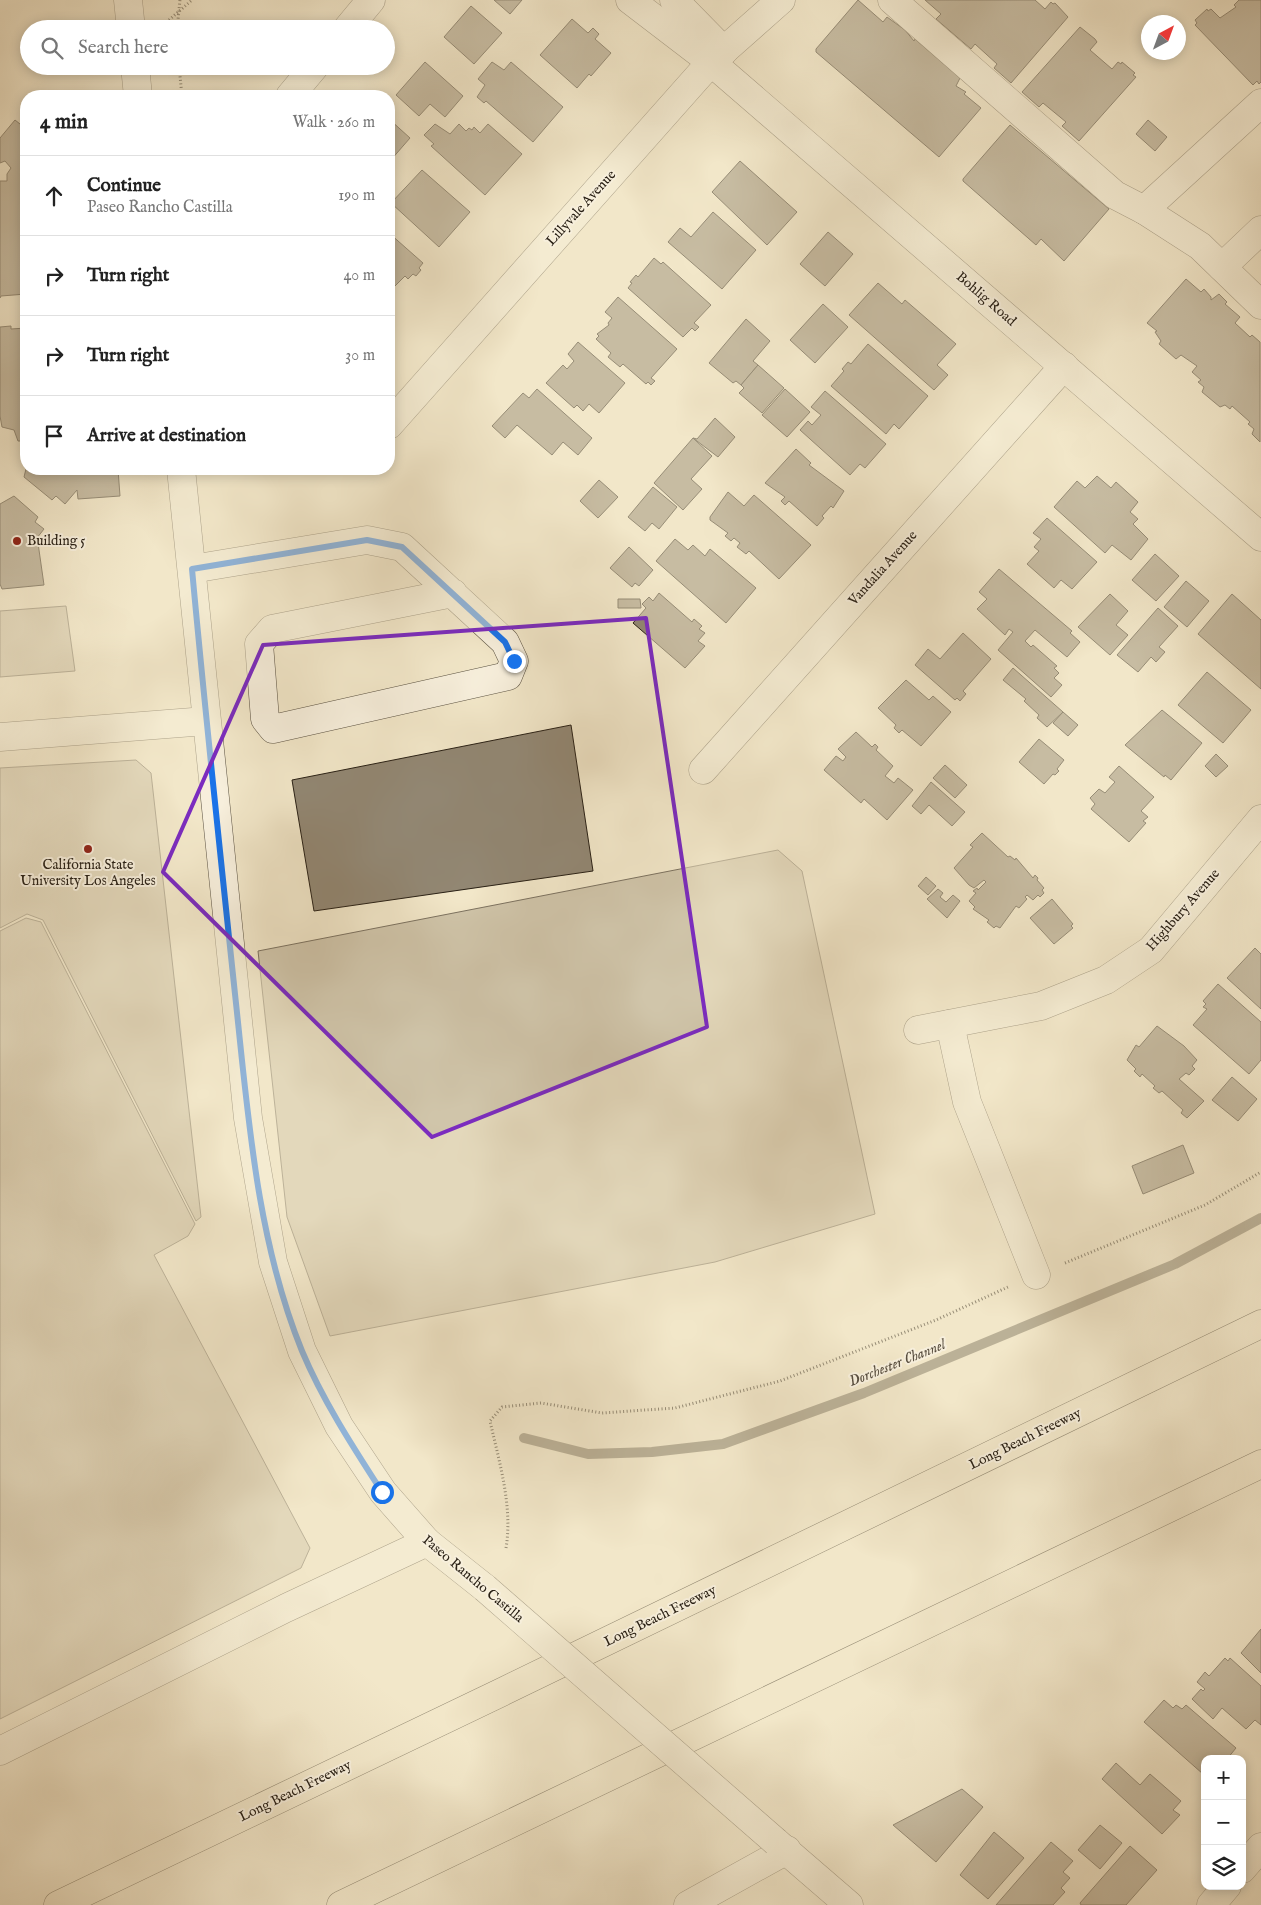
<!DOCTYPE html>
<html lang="en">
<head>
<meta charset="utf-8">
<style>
	body { margin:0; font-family:"IM FELL English",serif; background:#f6f6f6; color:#222 }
	.controls { position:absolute; right:15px; bottom:15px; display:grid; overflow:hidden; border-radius:10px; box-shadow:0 2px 12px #0003 }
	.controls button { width:45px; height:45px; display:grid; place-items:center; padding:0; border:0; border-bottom:1px solid #e0e0e0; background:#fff; color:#222; font:25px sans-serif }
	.compass { position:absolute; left:1141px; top:15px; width:45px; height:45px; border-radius:50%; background:#fff; box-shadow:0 2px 12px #0003; rotate:41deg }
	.stop { position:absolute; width:15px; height:15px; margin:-11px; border:4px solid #1a73e8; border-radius:50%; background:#fff }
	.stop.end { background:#1a73e8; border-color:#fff; box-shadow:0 1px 5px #0008 }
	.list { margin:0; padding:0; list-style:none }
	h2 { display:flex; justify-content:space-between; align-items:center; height:65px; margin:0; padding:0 20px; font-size:21px }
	h2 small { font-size:16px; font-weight:400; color:#767676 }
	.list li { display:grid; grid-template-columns:32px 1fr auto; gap:15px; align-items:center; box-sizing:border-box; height:80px; padding:0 20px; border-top:1px solid #e0e0e0 }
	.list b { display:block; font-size:19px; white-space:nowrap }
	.list p { margin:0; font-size:16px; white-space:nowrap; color:#767676 }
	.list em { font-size:16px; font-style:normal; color:#767676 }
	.icon { flex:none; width:28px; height:28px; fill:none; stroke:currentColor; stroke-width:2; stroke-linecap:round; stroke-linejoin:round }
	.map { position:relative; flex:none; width:1261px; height:1905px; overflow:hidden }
	.search { position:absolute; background:#fff; box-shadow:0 2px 12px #0003; left:20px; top:20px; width:375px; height:55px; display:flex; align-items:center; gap:12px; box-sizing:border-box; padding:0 18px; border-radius:28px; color:#767676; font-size:19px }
	.panel { position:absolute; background:#fff; box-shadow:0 2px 12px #0003; left:20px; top:90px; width:375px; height:385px; border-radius:20px }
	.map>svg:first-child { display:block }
	.green { fill:#d0c5aa; stroke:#7c7260 }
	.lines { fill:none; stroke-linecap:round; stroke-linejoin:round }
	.stream { stroke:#796f5c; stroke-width:10 }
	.building { fill:#928773; stroke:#292015 }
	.minor-casing { stroke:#5b5242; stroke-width:29 }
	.highway-casing { stroke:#292015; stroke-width:29 }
	.path { stroke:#292015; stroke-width:3; stroke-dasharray:1 2.5; stroke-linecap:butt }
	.minor { stroke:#f7efdc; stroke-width:28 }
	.highway { stroke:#f2e7c9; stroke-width:28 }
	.minor-bridge-casing { stroke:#5b5242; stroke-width:29; stroke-linecap:butt }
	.minor-bridge { stroke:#f7efdc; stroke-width:28 }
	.route { stroke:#1a73e8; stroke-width:6 }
	.marked { fill:none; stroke:#7b2cbf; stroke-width:4; stroke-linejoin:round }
	.poi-dot { fill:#8f2418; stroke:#f7efdc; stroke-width:2 }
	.labels { text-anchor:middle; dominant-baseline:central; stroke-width:4; stroke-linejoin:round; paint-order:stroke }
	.street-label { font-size:14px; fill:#292015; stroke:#f7efdc }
	.poi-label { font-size:14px; fill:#292015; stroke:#f7efdc; text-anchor:start }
	.water-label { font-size:15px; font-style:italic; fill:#584e3f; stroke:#f7efdc }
</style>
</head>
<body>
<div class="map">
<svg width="1261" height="1905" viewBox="0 0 1261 1905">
	<rect width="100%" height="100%" fill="#f2e7c9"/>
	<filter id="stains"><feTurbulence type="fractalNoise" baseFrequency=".004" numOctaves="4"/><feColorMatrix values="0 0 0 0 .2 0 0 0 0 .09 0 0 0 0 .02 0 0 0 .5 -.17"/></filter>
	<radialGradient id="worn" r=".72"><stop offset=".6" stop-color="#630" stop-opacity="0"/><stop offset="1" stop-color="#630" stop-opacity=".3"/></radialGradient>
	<g class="green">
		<polygon points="66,606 75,671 0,677 0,611"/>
		<polygon points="136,760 151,773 201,1217 196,1221 43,920 27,914 0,928 0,768"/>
		<polygon points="778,850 802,871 875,1214 715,1262 330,1336 287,1217 258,951"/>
		<polygon points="26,918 41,922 195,1224 188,1236 154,1255 310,1548 301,1568 0,1719 0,931"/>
	</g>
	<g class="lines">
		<polyline class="stream" points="524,1438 588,1454 652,1452 723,1444 864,1393 1175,1264 1261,1218"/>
	</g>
	<g class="building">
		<polygon points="494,0 522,0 510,14"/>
		<polygon points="858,0 883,22 887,17 905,30 914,41 915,39 960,78 956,86 966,92 964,94 981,108 939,157 816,52 816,49"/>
		<polygon points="925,0 1035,0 1045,9 1051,2 1053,4 1055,3 1068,17 1011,83 994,68 997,64 975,44 971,49 936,19 941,14"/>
		<polygon points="1239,0 1261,0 1261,82 1259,84 1257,81 1253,85 1195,25 1197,23 1195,20 1207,9 1208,11 1211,9 1220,18 1236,7 1234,5"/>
		<polygon points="471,6 502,33 474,64 444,37"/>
		<polygon points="572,19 588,33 593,28 599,34 595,39 611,53 591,76 589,74 577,88 540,55"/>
		<polygon points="1080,27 1095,39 1097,42 1090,50 1112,69 1118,62 1121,64 1122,62 1135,73 1133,75 1136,77 1079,141 1062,126 1066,122 1043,103 1039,107 1022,92"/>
		<polygon points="425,62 463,96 445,117 430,104 419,116 396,95"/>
		<polygon points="492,62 504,70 511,62 563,107 533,142 486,101 484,103 477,97 485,85 478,79"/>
		<polygon points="26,117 26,294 1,296 0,298 0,181 7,181 7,174 11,168 5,161 0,163 0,138 15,120 20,124"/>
		<polygon points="389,119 410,138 390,161 389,160"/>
		<polygon points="1148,120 1167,137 1155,151 1136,134"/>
		<polygon points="435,124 450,134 459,124 466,131 469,128 472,130 474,127 480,133 488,124 522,154 485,195 431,146 434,144 424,135"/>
		<polygon points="1010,125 1109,209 1064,261 1041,239 1036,245 963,181 963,179"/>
		<polygon points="740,161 797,212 767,245 712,192"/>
		<polygon points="422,170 470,212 439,247 391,203"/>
		<polygon points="713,212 756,250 722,289 668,242 680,228 691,237"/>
		<polygon points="828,232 853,254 825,286 800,264"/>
		<polygon points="389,233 423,263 419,268 421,270 416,276 413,274 408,279 405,276 390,291"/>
		<polygon points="654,258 661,264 663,262 711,305 694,323 699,327 695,331 692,328 683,337 628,288 632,283 630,282 636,275 638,277"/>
		<polygon points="1186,279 1201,292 1204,289 1211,297 1211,300 1219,294 1227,302 1225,304 1240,317 1235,323 1250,337 1252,335 1260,342 1260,442 1252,434 1254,429 1248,424 1250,422 1232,406 1230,409 1225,405 1220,407 1202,392 1204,387 1198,382 1201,380 1192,372 1197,366 1181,355 1176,359 1159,344 1161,341 1155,332 1157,331 1147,323"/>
		<polygon points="878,283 902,304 905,300 956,344 937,365 948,375 934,390 849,315"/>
		<polygon points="618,297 677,349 651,378 655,381 651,385 648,382 646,384 623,364 620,367 608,357 611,353 596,339 599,336 597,334 609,325 608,323 612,318 605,312"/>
		<polygon points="823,304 848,327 815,363 790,340"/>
		<polygon points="746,319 770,341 753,361 758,365 741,385 736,381 733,383 709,363"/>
		<polygon points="11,326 11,329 26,328 26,441 18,441 14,430 2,427 0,416 0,327"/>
		<polygon points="578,342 625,383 599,413 589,404 583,411 577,405 574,408 546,383 563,365 567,369 574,361 568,354"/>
		<polygon points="868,344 928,396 899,429 894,424 886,434 831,386 844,371 842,369 848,362 851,364"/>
		<polygon points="758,365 784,388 762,413 739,393 744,388 741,385"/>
		<polygon points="537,389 592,438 578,455 563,442 552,455 517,425 505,438 492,426 523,393 529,398"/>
		<polygon points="785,389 810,412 787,437 762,415"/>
		<polygon points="825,391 886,444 865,468 860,464 850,475 800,430 808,421 812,425 821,415 811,407"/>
		<polygon points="715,418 735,437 718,457 693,438 697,439"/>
		<polygon points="693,438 712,456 691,479 702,489 683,510 654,483"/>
		<polygon points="796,449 811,463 809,465 844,491 833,508 831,506 822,516 824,518 817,526 789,501 785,505 781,501 785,497 765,483"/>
		<polygon points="26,469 118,469 120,496 78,499 77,490 65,504 56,496 52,500 24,477"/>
		<polygon points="1097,476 1111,488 1116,482 1138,502 1130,512 1138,519 1133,524 1148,539 1131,560 1112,545 1105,553 1054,507 1077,481 1085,488"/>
		<polygon points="599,480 618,497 598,518 580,501"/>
		<polygon points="653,487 677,507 659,529 652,523 645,531 628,517"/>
		<polygon points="728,492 744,506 754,495 811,545 779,579 749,551 746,554 737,547 740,543 734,538 731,541 725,536 728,533 710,520 710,517"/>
		<polygon points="14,496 38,517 35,522 44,529 33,543 38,543 44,585 2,589 0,584 0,504"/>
		<polygon points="1047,518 1097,562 1072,589 1061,580 1054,588 1027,564 1039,551 1034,547 1041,539 1033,533"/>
		<polygon points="675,539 688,550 693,545 705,556 710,549 756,588 726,623 656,561"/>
		<polygon points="629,547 653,570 639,586 635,583 632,587 610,568"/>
		<polygon points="1155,554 1179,576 1156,601 1132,580"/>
		<polygon points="999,569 1072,631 1070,633 1080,642 1067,657 1035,630 1025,641 1031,647 1033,645 1057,666 1054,668 1059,673 1054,678 1062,685 1051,697 998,650 1013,632 1009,629 1005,635 977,609 987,599 979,592"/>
		<polygon points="1186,581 1209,601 1187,627 1164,607"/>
		<polygon points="659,593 692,622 694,619 702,626 699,629 705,633 698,641 705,646 685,668 633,623 646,608 642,604 649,597 653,601"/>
		<polygon points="1110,594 1128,611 1116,625 1128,635 1110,655 1078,627"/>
		<polygon points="1232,594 1261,620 1261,689 1198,634"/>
		<polygon points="618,599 640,599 641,608 618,608"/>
		<polygon points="1158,608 1178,626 1159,647 1165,652 1156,662 1151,657 1138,672 1117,655"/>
		<polygon points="963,633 991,659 963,691 966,694 960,701 957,698 955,700 915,665 928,649 940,659"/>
		<polygon points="1013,668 1063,712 1047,727 1037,718 1039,715 1024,701 1026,699 1003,680"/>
		<polygon points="1207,672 1251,710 1223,743 1178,705"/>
		<polygon points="906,680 929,700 933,696 951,712 921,746 902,730 899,733 894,728 896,725 878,708"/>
		<polygon points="1162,710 1202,743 1171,780 1165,775 1164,777 1125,745"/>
		<polygon points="1063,712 1078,725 1068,736 1053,723"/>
		<polygon points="571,725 593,871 314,911 292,780"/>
		<polygon points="856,732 872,747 875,744 878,747 876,750 893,766 885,776 894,783 898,778 913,790 887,820 864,799 861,803 824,770 836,756 843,761 846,757 838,749"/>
		<polygon points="1039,739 1064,760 1057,769 1059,771 1055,775 1053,774 1044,784 1019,762"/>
		<polygon points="1216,754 1228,766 1216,777 1205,766"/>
		<polygon points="945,765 967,785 955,798 933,778"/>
		<polygon points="1119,766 1154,797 1141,811 1148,817 1143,821 1146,823 1129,842 1091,809 1095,804 1090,798 1099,789 1105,793 1115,782 1109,777"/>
		<polygon points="931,782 965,812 952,826 929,805 921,814 912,806"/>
		<polygon points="982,833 1008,857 1010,856 1015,860 1016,858 1033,878 1035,875 1038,878 1037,880 1044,888 1042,890 1044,893 1040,897 1038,895 1033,900 1027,895 1025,897 1027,899 1019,908 1016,906 1000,928 996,926 994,928 987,922 989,920 973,909 975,907 969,901 976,893 973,891 977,888 978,890 986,882 984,880 974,888 969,885 954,868 973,847 970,845"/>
		<polygon points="926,877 936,886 928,895 918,886"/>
		<polygon points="938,889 943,893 940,897 946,902 953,895 960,901 947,918 927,899"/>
		<polygon points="1052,899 1073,924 1071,926 1073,928 1054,944 1030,918"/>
		<polygon points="1255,948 1261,954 1261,1009 1227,978"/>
		<polygon points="1218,984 1261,1022 1261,1060 1249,1074 1193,1025 1207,1009 1203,1007 1206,1004 1203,1001"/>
		<polygon points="1157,1026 1184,1046 1197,1060 1192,1066 1195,1069 1189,1075 1186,1073 1179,1079 1204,1101 1187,1118 1181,1113 1183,1110 1162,1091 1159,1093 1153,1088 1155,1086 1142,1074 1140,1077 1134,1071 1136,1069 1127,1060 1136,1045 1139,1047"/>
		<polygon points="1232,1077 1257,1099 1238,1121 1212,1100"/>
		<polygon points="1183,1145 1194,1173 1143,1194 1132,1166"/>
		<polygon points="1261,1629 1261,1673 1241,1653"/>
		<polygon points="1225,1658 1228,1661 1230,1658 1261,1686 1261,1725 1255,1720 1246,1729 1222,1708 1213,1719 1192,1699 1201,1689 1203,1691 1205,1689 1197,1682 1205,1672 1209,1676"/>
		<polygon points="1164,1700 1173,1708 1176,1705 1182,1709 1186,1705 1236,1748 1227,1759 1205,1759 1203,1774 1144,1722"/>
		<polygon points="1116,1763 1140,1785 1150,1774 1181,1801 1173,1810 1180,1815 1162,1834 1102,1779"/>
		<polygon points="962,1789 983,1807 936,1862 893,1825"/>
		<polygon points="1100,1825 1122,1843 1100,1869 1078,1850"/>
		<polygon points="994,1832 1024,1858 988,1899 960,1875"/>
		<polygon points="1051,1842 1073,1861 1063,1872 1070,1878 1061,1888 1065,1892 1053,1905 996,1905"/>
		<polygon points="1130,1846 1157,1870 1126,1905 1081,1905 1080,1903"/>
	</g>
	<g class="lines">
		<defs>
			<g id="minor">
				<polyline points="128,0 131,29"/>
				<polyline points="630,0 711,62 1261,537"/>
				<polyline points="674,0 724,51"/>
				<polyline points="892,0 1115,195 1144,210 1200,246 1261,305"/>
				<polyline points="347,29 371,0"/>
				<polyline points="135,66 138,96"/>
				<polyline points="290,96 315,66"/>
				<polyline points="1144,210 1261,103"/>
				<polyline points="1222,267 1261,230"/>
				<polyline points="389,425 711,62 781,0"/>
				<polyline points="181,469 248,1118 273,1262 302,1351 339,1426 383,1492 427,1542 485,1588"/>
				<polyline points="192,569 367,540 402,547 505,642 514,661 508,676 273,729 265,719 259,644 272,629 453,593"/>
				<polyline points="0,737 206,721"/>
				<polyline points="703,770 1064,366"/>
				<polyline points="950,1024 967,1102 1036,1275"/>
				<polyline points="918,1030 1041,1006 1106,980 1151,950 1261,819"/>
				<polyline points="0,1751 286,1608 427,1542"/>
				<polyline points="776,1842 849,1905"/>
				<polyline points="1242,1869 1261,1847"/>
				<polyline points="688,1905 787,1850"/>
				<polyline points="1211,1905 1227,1886"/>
			</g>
			<g id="highway">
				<polyline points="58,1905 504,1691 1261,1324"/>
				<polyline points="341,1905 1261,1464"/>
			</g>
		</defs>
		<use href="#minor" class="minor-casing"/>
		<use href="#highway" class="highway-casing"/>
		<g class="path">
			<polyline points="169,20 192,0"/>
			<polyline points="177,29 180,0"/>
			<polyline points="179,66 182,96"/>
			<polyline points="1065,1263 1205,1205 1261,1172"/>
			<path d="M506,1548C513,1507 499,1461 490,1421L502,1407L541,1403L602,1413L675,1408L780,1381L936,1320L1008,1287"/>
		</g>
		<use href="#minor" class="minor"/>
		<use href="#highway" class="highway"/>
		<defs>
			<polyline id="minor-bridge" points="485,1588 776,1842"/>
		</defs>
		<use href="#minor-bridge" class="minor-bridge-casing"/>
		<use href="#minor-bridge" class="minor-bridge"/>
	</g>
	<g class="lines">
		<path class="route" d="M382,1492C353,1447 323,1401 302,1351C256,1238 248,1113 235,994C220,852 205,711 192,569L367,540L402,547L505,642L514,661"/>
	</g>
	<path d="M0 0H1261V1905H0ZM646,618L707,1027L432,1137L163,872L263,645Z" fill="#f2e7c9" fill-opacity=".55" fill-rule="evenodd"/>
	<path class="marked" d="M646,618L707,1027L432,1137L163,872L263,645Z"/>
	<g class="poi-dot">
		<circle cx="17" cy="541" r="5"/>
		<circle cx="88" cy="849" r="5"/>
	</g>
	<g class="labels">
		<g class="street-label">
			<text transform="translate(581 208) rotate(-48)">Lillyvale Avenue</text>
			<text transform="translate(986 299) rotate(41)">Bohlig Road</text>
			<text transform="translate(883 568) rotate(-48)">Vandalia Avenue</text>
			<text transform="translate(1183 910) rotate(-49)">Highbury Avenue</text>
			<text transform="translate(1025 1439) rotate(-26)">Long Beach Freeway</text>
			<text transform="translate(473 1579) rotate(40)">Paseo Rancho Castilla</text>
			<text transform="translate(660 1616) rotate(-26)">Long Beach Freeway</text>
			<text transform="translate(295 1791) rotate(-26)">Long Beach Freeway</text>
		</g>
		<g class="poi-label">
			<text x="27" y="541">Building 5</text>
			<text x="88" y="865" text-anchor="middle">California State<tspan x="88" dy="16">University Los Angeles</tspan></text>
		</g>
		<g class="water-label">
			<text transform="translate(897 1363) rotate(-22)">Dorchester Channel</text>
		</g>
	</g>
	<rect width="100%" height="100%" filter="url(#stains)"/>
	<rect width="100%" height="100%" fill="url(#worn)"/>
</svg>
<div class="controls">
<button>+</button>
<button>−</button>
<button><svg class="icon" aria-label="layers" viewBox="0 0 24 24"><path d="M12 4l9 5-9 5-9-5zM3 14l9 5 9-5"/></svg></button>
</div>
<svg class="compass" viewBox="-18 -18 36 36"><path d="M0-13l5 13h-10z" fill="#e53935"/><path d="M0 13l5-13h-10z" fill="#767676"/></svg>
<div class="stop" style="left:382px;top:1492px"></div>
<div class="stop end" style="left:514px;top:661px"></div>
<div class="search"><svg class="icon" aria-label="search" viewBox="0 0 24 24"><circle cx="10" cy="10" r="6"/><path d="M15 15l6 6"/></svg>Search here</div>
<section class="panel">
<h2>4 min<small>Walk · 260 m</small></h2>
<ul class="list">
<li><svg class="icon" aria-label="ahead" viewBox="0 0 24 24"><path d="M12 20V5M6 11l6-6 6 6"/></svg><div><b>Continue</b><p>Paseo Rancho Castilla</p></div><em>190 m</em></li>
<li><svg class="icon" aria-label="right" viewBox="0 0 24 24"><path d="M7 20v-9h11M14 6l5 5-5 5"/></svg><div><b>Turn right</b></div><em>40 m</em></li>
<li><svg class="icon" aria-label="right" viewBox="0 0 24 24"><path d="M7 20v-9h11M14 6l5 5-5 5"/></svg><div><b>Turn right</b></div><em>30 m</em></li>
<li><svg class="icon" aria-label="arrive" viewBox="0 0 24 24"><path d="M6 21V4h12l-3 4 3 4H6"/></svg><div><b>Arrive at destination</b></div></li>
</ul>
</section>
</div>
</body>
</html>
